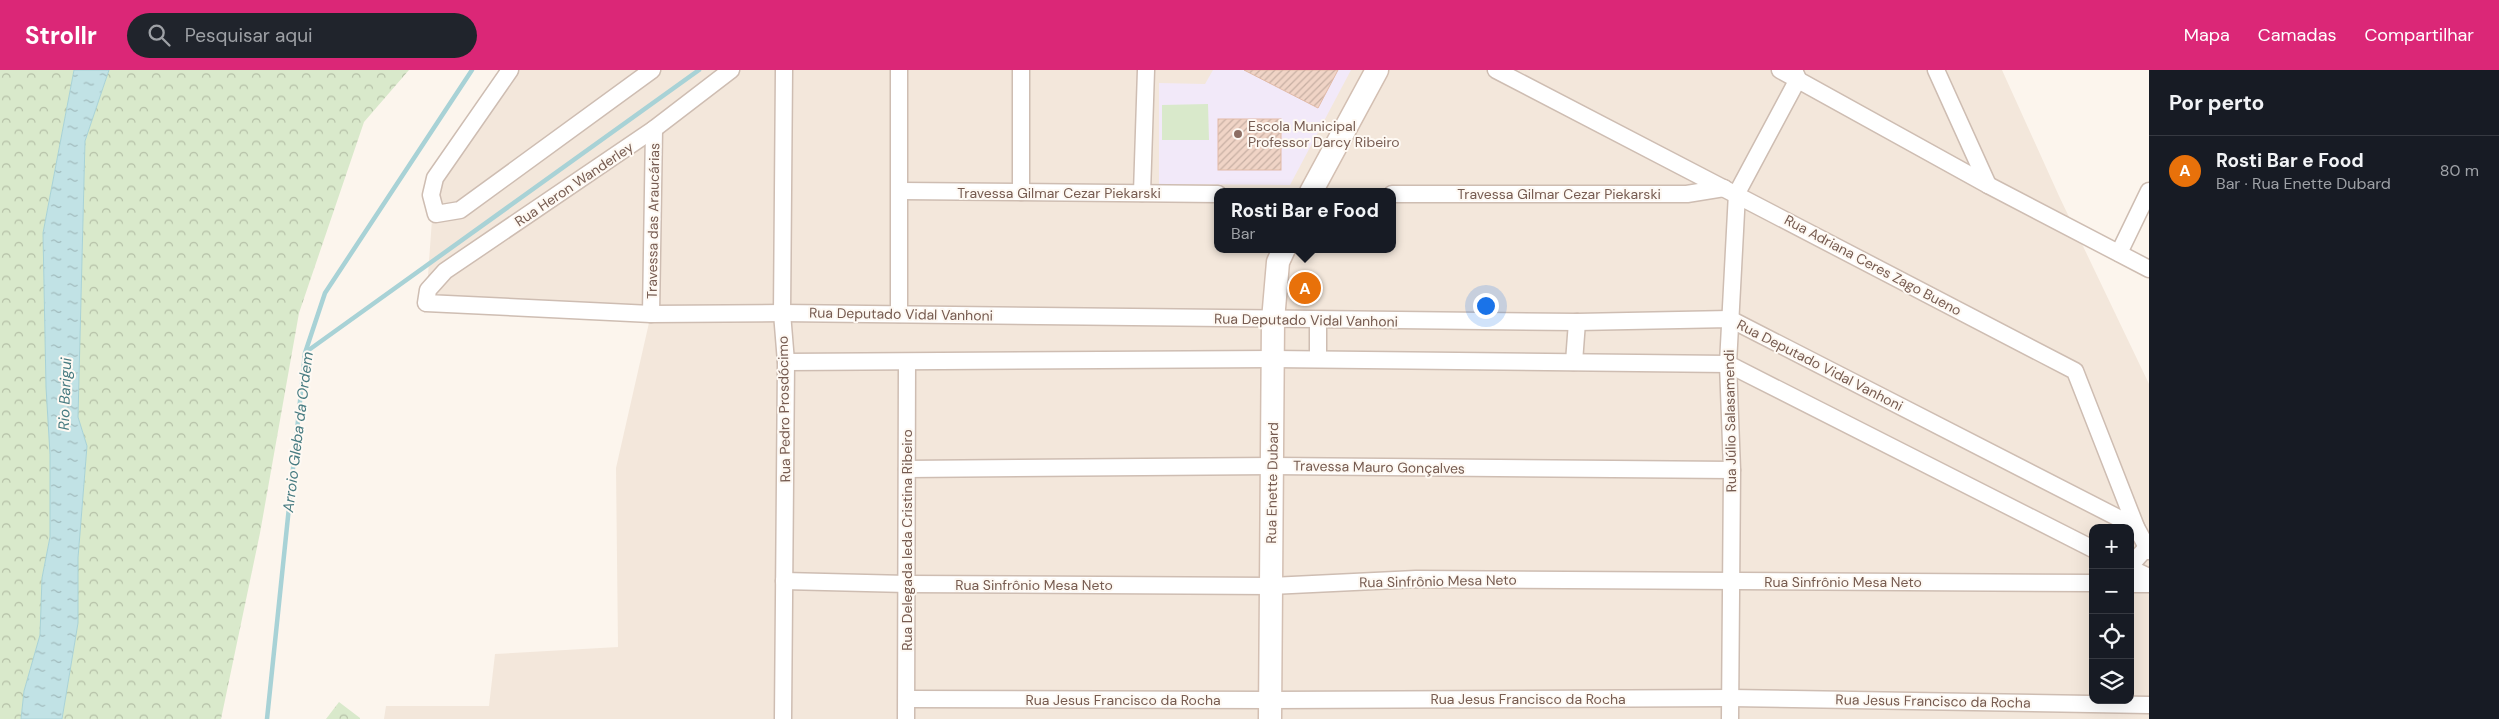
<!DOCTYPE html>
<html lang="pt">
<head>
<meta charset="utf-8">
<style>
	body { margin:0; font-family:"DM Sans",sans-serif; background:#20242c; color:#f1f3f6 }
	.controls { position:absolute; right:15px; bottom:15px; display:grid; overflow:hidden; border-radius:10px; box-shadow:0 5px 20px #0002 }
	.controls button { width:45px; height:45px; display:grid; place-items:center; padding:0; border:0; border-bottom:1px solid #363941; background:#171b24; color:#f1f3f6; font:25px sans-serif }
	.you { position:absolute; left:1485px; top:235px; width:18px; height:18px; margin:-12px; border:4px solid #fff; border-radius:50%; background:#1a73e8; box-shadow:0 0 0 8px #1a73e833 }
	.badge { display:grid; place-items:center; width:32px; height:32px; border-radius:50%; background:#db2777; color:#fff; font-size:16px; font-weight:700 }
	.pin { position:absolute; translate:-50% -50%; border:2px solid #fff; box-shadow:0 1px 5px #0006 }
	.popup { position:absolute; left:1214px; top:118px; width:182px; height:65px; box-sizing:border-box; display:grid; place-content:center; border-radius:10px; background:#171b24; filter:drop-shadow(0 1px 4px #0005); font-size:16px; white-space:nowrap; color:#9ea1a6 }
	.popup b { font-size:19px; color:#f1f3f6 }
	.popup::after { content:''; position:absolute; left:50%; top:100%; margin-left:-10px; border:10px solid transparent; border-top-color:#171b24 }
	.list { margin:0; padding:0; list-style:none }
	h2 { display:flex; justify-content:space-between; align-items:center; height:65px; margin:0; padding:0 20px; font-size:21px }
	h2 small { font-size:16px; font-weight:400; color:#9ea1a6 }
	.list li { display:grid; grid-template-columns:32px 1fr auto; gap:15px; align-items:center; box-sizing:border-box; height:70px; padding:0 20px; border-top:1px solid #363941 }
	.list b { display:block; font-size:19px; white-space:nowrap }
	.list p { margin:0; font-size:16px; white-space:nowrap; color:#9ea1a6 }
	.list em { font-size:16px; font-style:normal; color:#9ea1a6 }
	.icon { flex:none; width:28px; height:28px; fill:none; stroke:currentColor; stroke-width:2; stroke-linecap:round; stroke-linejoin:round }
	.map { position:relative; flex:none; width:2149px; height:649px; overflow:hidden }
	header { display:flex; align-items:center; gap:30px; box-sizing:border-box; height:70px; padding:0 25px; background:#db2777; color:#fff }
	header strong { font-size:24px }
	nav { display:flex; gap:28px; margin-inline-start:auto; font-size:18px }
	.search { width:350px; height:45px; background:#20242c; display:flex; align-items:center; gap:12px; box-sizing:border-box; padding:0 18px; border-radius:28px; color:#9ea1a6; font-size:19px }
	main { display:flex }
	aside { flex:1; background:#171b24 }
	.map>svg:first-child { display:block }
	.residential { fill:#f3e7db; fill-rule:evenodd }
	.education { fill:#f2e9f9 }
	.green { fill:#d9e9cb }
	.forest { fill:url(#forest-crowns) }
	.water { fill:url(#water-ripples); stroke:#a8d2d6 }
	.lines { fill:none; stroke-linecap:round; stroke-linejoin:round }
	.stream { stroke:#a8d2d6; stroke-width:4.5 }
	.building { fill:url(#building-hatch); stroke:#e1baa7 }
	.street-casing { stroke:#cebdb2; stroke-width:19 }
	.secondary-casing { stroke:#d3bfb2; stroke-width:25 }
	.street { stroke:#fff; stroke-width:16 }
	.secondary { stroke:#fff; stroke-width:22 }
	.education-dot { fill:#8d6e63; stroke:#fef9f3; stroke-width:2 }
	.labels { text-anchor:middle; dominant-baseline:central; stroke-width:4; stroke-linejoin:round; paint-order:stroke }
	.education-label { font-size:14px; fill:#785e54; stroke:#fef9f3; text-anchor:start }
	.street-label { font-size:14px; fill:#765b50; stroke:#fef9f3 }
	.water-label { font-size:15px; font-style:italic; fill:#477b81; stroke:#fef9f3 }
</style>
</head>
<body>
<header>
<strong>Strollr</strong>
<div class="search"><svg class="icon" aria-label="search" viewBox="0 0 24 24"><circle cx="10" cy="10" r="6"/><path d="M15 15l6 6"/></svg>Pesquisar aqui</div>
<nav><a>Mapa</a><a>Camadas</a><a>Compartilhar</a></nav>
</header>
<main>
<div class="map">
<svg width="2149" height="649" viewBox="0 0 2149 649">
	<defs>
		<pattern id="forest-crowns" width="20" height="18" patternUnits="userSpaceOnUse" patternTransform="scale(1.25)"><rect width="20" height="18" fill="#d9e9cb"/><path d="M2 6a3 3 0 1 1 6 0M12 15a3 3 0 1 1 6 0" fill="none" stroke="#b5c0a7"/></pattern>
		<pattern id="water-ripples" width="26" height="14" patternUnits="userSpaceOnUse" patternTransform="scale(1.25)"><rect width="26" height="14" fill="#c1e2e5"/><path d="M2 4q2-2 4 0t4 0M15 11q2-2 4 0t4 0" fill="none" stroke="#a1babc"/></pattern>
		<pattern id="building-hatch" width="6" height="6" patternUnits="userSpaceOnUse" patternTransform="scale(1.25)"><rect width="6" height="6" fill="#f0d4c6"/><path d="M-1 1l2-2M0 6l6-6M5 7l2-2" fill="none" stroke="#c7afa3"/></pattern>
	</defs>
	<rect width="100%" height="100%" fill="#fcf5ed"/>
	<path class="residential" d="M510,0H2002L2059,126L2149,314V649H384L386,636H489L495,584L618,577L616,398L651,244L426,233L435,108ZM1218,122H1392V179H1218ZM2093,458H2130V630H2093Z"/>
	<polygon class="education" points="1213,0 1351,0 1290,115 1159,114 1159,13 1205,14"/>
	<polygon class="green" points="1208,34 1209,70 1162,70 1162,35"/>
	<g class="forest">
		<polygon points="0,0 74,0 43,163 46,317 50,384 50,467 42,508 40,565 24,621 21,649 0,649"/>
		<polygon points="109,0 409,0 364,52 299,243 260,463 221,649 62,649 78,553 78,488 87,376 78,347 85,71"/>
		<polygon points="339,632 360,648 360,649 326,649"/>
	</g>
	<polygon class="water" points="74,0 109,0 85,71 78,347 87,376 78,488 78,553 62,649 21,649 24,621 40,565 42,508 50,467 50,384 46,317 43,163"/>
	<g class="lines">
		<g class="stream">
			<polyline points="306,282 699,0"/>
			<polyline points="267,649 305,283 325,223 472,0"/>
		</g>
	</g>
	<g class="building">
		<polygon points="1244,0 1338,0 1318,38"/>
		<rect x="1218" y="49" width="63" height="51"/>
	</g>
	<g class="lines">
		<defs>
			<g id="street">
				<polyline points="510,0 435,108 431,125 436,144 460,140 652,0"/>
				<polyline points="731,0 654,59 445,201 428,220 426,233 651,244 782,243 1577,252 1730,249 2136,457"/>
				<polyline points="899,0 899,244"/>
				<polyline points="1021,0 1021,122"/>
				<polyline points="1496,0 2075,301 2136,457 2149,481"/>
				<polyline points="1780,0 1988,115 2149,199"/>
				<polyline points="1936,0 1988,115"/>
				<polyline points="901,121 1218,124"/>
				<polyline points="1142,123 1146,0"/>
				<polyline points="1392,124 1687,124 1724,118"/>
				<polyline points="2119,183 2149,121"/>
				<polyline points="651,244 654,59"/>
				<polyline points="1318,289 1318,250"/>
				<polyline points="786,292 1273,289 1728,294 2093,479"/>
				<polyline points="1574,292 1577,252"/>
				<polyline points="907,399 1273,396 1732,400"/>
				<polyline points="2130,496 2147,477"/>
				<polyline points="2130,498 2149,507"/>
				<polyline points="784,511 907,514 1271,516 1416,509 2093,513"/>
				<polyline points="2130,514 2149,514"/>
				<polyline points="907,629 1270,630 1731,628 2149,635"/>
				<polyline points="783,649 786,292 782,243 784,0"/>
				<polyline points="906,649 907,292"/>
				<polyline points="1730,649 1732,400 1728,294 1737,123 1798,9 1794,0"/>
			</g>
			<g id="secondary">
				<polyline points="1311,122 1377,0"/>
				<polyline points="1270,649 1273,250 1278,192 1284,179"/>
			</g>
		</defs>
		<use href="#street" class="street-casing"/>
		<use href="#secondary" class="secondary-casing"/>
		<use href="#street" class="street"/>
		<use href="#secondary" class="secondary"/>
	</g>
	<circle class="education-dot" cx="1238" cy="64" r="5"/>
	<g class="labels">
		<g class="education-label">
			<text x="1248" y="56">Escola Municipal<tspan x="1248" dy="16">Professor Darcy Ribeiro</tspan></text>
		</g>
		<g class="street-label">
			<text transform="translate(574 114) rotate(-34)">Rua Heron Wanderley</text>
			<text x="1059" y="123">Travessa Gilmar Cezar Piekarski</text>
			<text x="1559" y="124">Travessa Gilmar Cezar Piekarski</text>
			<text transform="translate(653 151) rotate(-89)">Travessa das Araucárias</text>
			<text transform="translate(1873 195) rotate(28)">Rua Adriana Ceres Zago Bueno</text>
			<text transform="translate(901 244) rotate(1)">Rua Deputado Vidal Vanhoni</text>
			<text transform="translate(1306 250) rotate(1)">Rua Deputado Vidal Vanhoni</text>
			<text transform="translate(1820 295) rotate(27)">Rua Deputado Vidal Vanhoni</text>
			<text transform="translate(784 339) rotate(-91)">Rua Pedro Prosdócimo</text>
			<text transform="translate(1730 351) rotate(-91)">Rua Júlio Salasamendi</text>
			<text transform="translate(1379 397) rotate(1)">Travessa Mauro Gonçalves</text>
			<text transform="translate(1272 413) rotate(-89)">Rua Enette Dubard</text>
			<text transform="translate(907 470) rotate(-90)">Rua Delegada Ieda Cristina Ribeiro</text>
			<text transform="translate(1438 511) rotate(-1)">Rua Sinfrônio Mesa Neto</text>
			<text x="1843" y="512">Rua Sinfrônio Mesa Neto</text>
			<text x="1034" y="515">Rua Sinfrônio Mesa Neto</text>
			<text x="1528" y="629">Rua Jesus Francisco da Rocha</text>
			<text x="1123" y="630">Rua Jesus Francisco da Rocha</text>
			<text transform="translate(1933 631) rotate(1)">Rua Jesus Francisco da Rocha</text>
		</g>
		<g class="water-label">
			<text transform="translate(65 324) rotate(-88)">Rio Barigui</text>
			<text transform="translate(298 362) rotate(-83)">Arroio Gleba da Ordem</text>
		</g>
	</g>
</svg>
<div class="controls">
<button>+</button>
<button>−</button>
<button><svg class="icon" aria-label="locate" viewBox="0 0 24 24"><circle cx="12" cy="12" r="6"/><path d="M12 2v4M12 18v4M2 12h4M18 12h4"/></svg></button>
<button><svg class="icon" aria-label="layers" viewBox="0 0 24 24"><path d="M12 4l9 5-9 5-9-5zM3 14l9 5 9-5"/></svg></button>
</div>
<div class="you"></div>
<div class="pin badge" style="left:1305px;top:218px;background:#e8710a">A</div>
<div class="popup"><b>Rosti Bar e Food</b>Bar</div>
</div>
<aside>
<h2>Por perto<small></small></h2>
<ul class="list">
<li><span class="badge" style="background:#e8710a">A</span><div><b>Rosti Bar e Food</b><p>Bar · Rua Enette Dubard</p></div><em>80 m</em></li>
</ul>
</aside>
</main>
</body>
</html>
